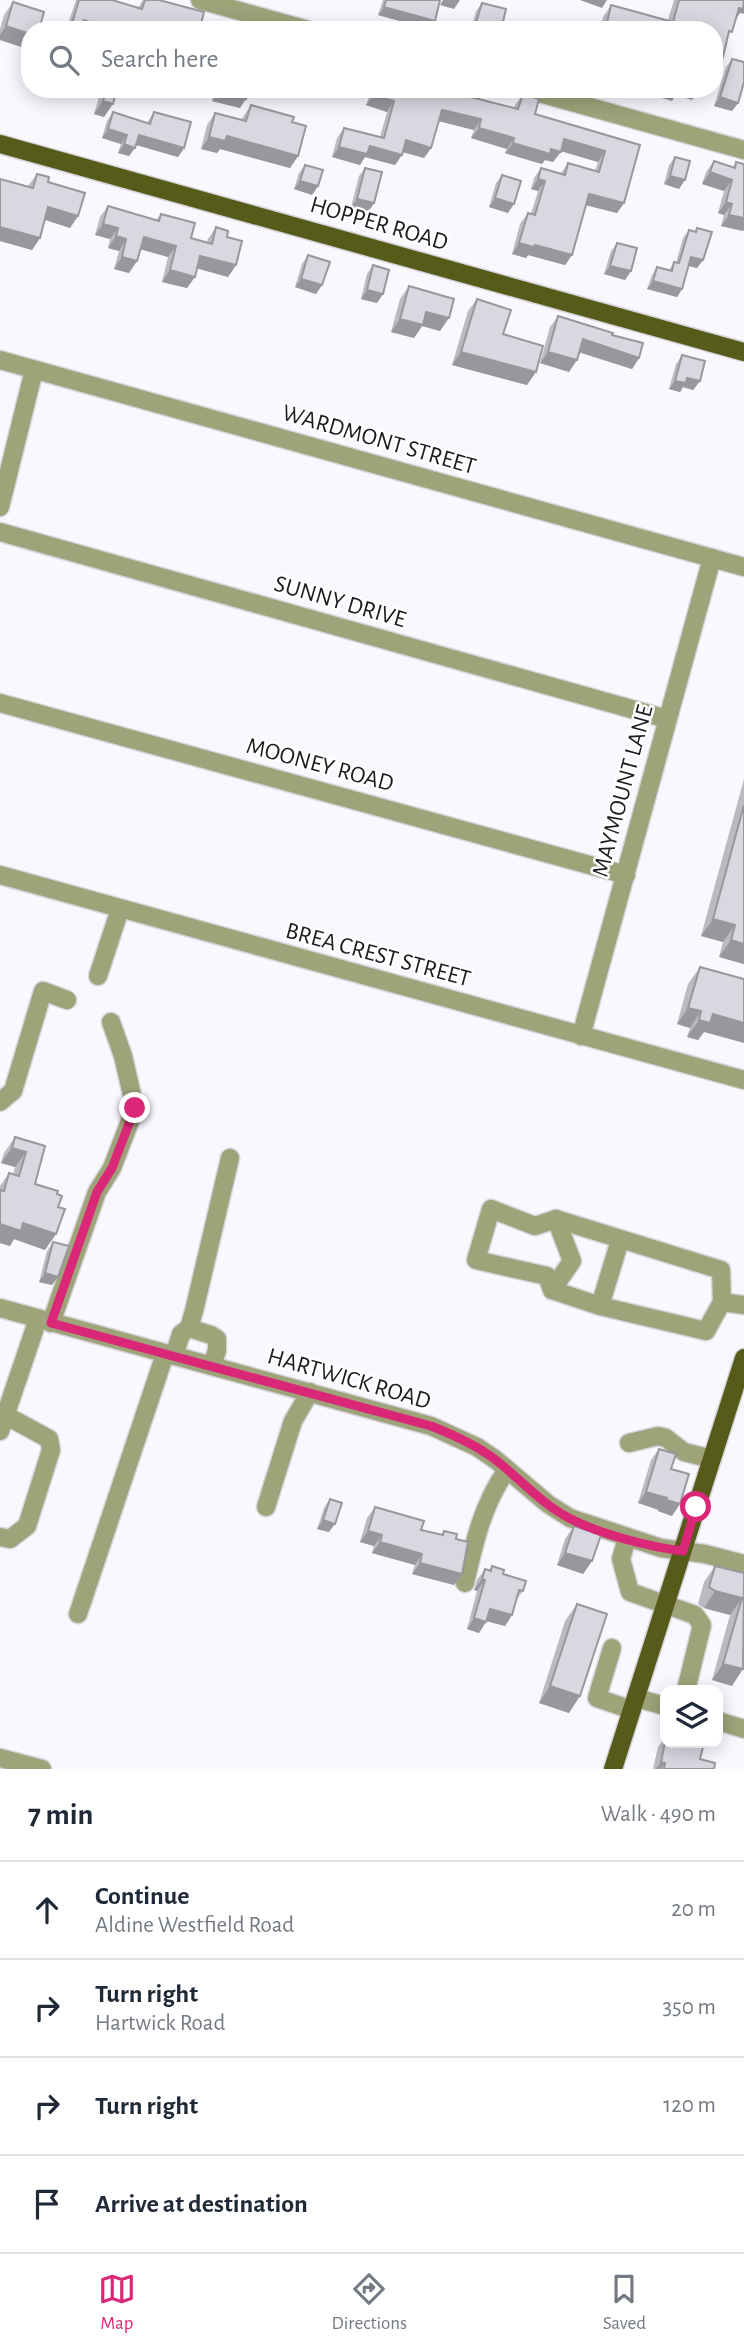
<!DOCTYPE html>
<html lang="en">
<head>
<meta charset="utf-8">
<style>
	body { margin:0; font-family:"Alegreya Sans",sans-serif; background:#f2f2f3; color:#1f2937 }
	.controls { position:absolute; right:21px; bottom:21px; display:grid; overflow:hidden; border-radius:14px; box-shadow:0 4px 18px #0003 }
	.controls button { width:63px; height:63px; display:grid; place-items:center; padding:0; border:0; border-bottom:2px solid #e0e1e3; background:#fff; color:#1f2937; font:35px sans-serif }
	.stop { position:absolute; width:21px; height:21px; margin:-16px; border:5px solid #db2777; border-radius:50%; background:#fff }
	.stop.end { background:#db2777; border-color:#fff; box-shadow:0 2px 7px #0008 }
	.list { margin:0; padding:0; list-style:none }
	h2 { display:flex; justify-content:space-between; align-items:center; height:91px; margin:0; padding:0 28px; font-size:30px }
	h2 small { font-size:23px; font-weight:400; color:#747a83 }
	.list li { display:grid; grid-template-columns:46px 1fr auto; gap:21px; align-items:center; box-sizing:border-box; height:98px; padding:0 28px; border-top:2px solid #e0e1e3 }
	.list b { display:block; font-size:26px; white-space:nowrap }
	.list p { margin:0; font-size:23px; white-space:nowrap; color:#747a83 }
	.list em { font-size:23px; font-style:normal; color:#747a83 }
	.icon { flex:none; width:38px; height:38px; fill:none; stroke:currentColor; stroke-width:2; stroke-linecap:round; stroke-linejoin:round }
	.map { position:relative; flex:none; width:744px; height:1769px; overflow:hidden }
	.search { position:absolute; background:#fff; box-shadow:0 4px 18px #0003; left:21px; right:21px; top:21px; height:77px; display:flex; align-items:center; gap:18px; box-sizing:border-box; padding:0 24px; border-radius:28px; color:#747a83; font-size:26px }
	.sheet { height:483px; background:#fff }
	nav { display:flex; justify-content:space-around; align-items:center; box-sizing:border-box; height:98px; border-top:2px solid #e0e1e3; background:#fff; font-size:19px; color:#747a83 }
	nav a { display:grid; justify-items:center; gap:4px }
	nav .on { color:#db2777 }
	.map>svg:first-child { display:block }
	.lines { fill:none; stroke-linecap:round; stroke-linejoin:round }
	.minor-casing { stroke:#d5d5db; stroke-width:21 }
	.major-casing { stroke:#d5d5db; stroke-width:21 }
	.minor { stroke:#9ea37a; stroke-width:18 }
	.major { stroke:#565b19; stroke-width:18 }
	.wall { fill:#babac2 }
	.shaded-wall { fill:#97979e }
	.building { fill:#d8d8e1; stroke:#97979e; stroke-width:2 }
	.route { stroke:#db2777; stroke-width:9 }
	.labels { text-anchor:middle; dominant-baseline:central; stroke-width:5; stroke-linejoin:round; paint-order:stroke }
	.street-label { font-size:24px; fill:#1d1d21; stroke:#fff }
</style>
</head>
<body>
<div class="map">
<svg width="744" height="1769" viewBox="0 0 744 1769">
	<rect width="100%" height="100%" fill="#f8f8fe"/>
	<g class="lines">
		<defs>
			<g id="minor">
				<polyline points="200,0 308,30"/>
				<polyline points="525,89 744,150"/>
				<polyline points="0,360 744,567"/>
				<polyline points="0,507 34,370"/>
				<polyline points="0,532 667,719"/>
				<polyline points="0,703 626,875"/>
				<polyline points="0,875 744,1080"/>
				<polyline points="98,976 120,909"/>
				<polyline points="581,1036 712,558"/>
				<polyline points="0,1102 13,1091 43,991 67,1000"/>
				<polygon points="491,1209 535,1226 556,1219 721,1270 722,1302 706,1331 600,1306 552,1290 547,1276 476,1260"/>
				<polyline points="552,1290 572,1261 556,1219"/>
				<polyline points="722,1302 744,1305"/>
				<polyline points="600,1306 620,1240"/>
				<polyline points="0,1308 431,1426 477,1447 496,1460 548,1504 570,1518 661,1548 705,1554 744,1564"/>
				<polyline points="51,1323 97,1192 112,1168 135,1108 123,1056 111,1022"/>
				<polyline points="189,1328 211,1335 217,1339 217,1350 212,1366"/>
				<polyline points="174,1356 181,1334 189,1328 194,1311 230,1158"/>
				<polyline points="0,1431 38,1319"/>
				<polyline points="629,1443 658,1436 666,1438 684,1452 712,1459"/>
				<polyline points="266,1507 293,1421 310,1392"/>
				<polyline points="0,1537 10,1539 27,1526 51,1450 49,1439 5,1415"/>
				<polyline points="627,1538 621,1559 630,1592 695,1615 702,1625 686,1690"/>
				<path d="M465,1583C474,1543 483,1503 507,1470"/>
				<polyline points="78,1614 165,1354"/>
				<polyline points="612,1648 597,1698 632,1710"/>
				<polyline points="636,1698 665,1706"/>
				<polyline points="718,1721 744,1729"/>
				<polyline points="0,1758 42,1769"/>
			</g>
			<g id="major">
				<polyline points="0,144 744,352"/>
				<polyline points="613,1769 744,1358"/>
			</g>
		</defs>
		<use href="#minor" class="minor-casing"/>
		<use href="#major" class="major-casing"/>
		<use href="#minor" class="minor"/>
		<use href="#major" class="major"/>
	</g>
	<g class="wall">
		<polygon points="76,0 112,0 138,8 143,0 159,0 201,24 219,30 66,30"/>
		<polygon points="383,0 440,0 429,29 378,15"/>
		<polygon points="674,0 744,0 740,13 736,19 714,69 714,30 600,30 603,17 611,5 668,20"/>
		<polygon points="13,2 28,49 0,40 0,29 4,15"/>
		<polygon points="482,3 501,30 471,30 476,11"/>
		<polygon points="732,59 738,103 732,111 714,106 726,67"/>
		<polygon points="72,89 117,89 104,117 94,114 99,97"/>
		<polygon points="215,89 248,89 240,108 212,101"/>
		<polygon points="358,89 445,89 447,91 514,108 515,105 523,94 535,114 640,145 624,203 617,213 586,205 572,255 565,265 528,255 526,258 512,254 520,224 528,213 531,214 538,191 531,189 534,178 541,168 561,173 568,163 595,171 598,162 561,151 553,162 545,160 542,164 505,153 507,149 471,138 474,130 439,121 431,148 424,158 403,152 395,165 365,157 360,165 332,157 337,138 344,128 380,137 387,112 366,105 369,97 357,93"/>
		<polygon points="251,105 292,122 298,156 290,168 220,149 217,153 201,149 207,125 215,113 241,120"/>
		<polygon points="113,112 147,123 154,112 184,148 178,157 136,145 129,156 118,153 121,144 102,138 107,121"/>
		<polygon points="675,157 679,189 664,184 669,165"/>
		<polygon points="714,161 733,167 736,162 743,231 721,226 724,215 718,213 724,191 702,184 706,172"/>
		<polygon points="305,165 318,186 312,195 294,189 299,173"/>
		<polygon points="365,168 374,203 368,212 351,207 359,176"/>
		<polygon points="37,174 48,182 78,216 70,228 45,220 40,238 32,250 0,241 0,179 28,186"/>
		<polygon points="502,175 508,213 489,207 496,183"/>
		<polygon points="108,206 156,220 161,214 191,238 207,243 208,239 216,227 227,237 236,265 228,277 197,268 187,288 162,282 168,257 140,249 129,273 114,269 119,251 108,248 110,239 95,235 100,217"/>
		<polygon points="697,228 703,260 697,268 689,266 682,289 677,297 647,289 652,275 657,267 669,270 674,262 676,263 683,238 689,230 694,232"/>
		<polygon points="617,243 631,271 625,280 604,274 611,251"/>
		<polygon points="308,255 322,285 316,294 295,287 302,264"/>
		<polygon points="373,265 377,303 361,299 367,274"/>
		<polygon points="409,286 440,331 422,326 414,338 391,332 400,299"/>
		<polygon points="477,299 503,334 527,385 452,365 468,311"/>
		<polygon points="558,316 612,335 639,358 632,369 579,352 569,372 540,363 550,327"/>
		<polygon points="682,355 700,381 693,390 683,387 680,392 669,389 676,364"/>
		<polygon points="744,779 744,964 719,957 723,942 701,936"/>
		<polygon points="700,967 704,1032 698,1040 687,1037 690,1028 677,1024 688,984"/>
		<polygon points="15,1137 45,1146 35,1184 45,1250 14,1239 10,1246 0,1243 0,1186 9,1173 13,1175 15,1167 1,1163 4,1153"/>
		<polygon points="53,1242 52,1285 39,1282 47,1251"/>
		<polygon points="659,1449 671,1469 672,1516 658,1511 659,1510 638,1503 651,1460"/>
		<polygon points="330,1499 329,1532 317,1529 324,1508"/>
		<polygon points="375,1507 421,1530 442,1535 444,1531 456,1539 462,1574 454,1585 412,1574 415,1565 372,1553 374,1546 360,1542 367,1518"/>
		<polygon points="574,1526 592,1561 583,1574 557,1565 565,1539"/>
		<polygon points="492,1566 523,1591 516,1600 512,1615 505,1626 486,1621 479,1633 467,1629 477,1591 474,1590 477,1580 485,1569 489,1570"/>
		<polygon points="715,1566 744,1573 732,1686 712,1680 730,1615 704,1608 698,1604 704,1582"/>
		<polygon points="577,1604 569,1713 539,1703 565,1621"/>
		<polygon points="665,1737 665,1743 700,1759 714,1769 653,1769 658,1747"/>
	</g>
	<g class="shaded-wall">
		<polygon points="443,0 460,0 454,9 440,5"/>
		<polygon points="580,0 607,0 602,8"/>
		<polygon points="744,2 744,14 740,13 734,21 730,20"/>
		<polygon points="384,7 435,21 429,29 378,15"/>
		<polygon points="84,20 112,30 78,30"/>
		<polygon points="607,23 633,30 602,30"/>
		<polygon points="6,26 30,34 30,46 28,49 0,40 0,35"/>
		<polygon points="714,55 723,57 714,69"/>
		<polygon points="72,89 104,89 99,97"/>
		<polygon points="263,89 296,89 290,97"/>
		<polygon points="359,89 374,89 369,97 357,93"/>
		<polygon points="660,89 700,89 692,100 676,95 672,101 655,96"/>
		<polygon points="218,92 246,99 240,108 212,101"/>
		<polygon points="373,95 394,101 387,112 366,105"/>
		<polygon points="720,97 738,103 732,111 714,106"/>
		<polygon points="103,101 113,104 104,117 94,114"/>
		<polygon points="442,110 481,119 474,130 434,120"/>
		<polygon points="479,128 514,138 507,149 471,138"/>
		<polygon points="108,129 127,135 121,144 102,138"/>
		<polygon points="139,135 184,148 178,157 133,144"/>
		<polygon points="227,136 298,156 290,168 220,149 217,153 201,149 209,137"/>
		<polygon points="564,139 605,151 598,162 557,150"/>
		<polygon points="406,140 431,148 424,158 399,151"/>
		<polygon points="513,143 551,149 561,152 553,162 545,160 542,164 505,153"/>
		<polygon points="124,144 135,148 129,156 118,153"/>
		<polygon points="370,146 402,155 395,165 365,157 360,165 332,157 339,147"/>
		<polygon points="710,172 732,180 724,191 702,184"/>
		<polygon points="670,176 685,180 679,189 664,184"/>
		<polygon points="538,179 545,181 538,191 531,189"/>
		<polygon points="300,181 318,186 312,195 294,189"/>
		<polygon points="589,194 624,203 617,213 581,204"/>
		<polygon points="495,198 514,204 508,213 489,207"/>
		<polygon points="357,199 374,203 368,212 351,207"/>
		<polygon points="726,202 732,204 724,215 718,213"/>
		<polygon points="48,207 78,216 70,228 40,218"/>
		<polygon points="729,215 744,218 744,230 743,231 721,226"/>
		<polygon points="103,224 118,228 110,239 95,235"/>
		<polygon points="0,227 40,238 32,250 0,241"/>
		<polygon points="116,236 126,239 119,251 108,248"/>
		<polygon points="144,237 176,246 168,257 136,248"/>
		<polygon points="519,243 535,245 572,255 565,265 528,255 526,258 512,254"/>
		<polygon points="200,256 236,265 228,277 192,267"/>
		<polygon points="122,257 137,261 129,273 114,269"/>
		<polygon points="691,257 703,260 697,268 685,265"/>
		<polygon points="610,266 631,271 625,280 604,274"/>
		<polygon points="170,270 195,277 187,288 162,282"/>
		<polygon points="301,279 322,285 316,294 295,287"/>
		<polygon points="653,281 682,289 677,297 647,289"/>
		<polygon points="367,290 383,294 377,303 361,299"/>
		<polygon points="426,312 449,318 440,331 422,326 414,338 391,332 400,319"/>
		<polygon points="583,339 639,358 632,369 575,351"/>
		<polygon points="461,352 536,372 527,385 452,365"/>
		<polygon points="548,352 577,360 569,372 540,363"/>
		<polygon points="687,378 700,381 693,390 683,387 680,392 669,389 675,381"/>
		<polygon points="713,919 735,925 723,942 701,936"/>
		<polygon points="731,940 744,944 744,964 719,957"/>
		<polygon points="688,1008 701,1011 690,1028 677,1024"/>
		<polygon points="713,1014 744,1023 744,1043 704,1032 698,1040 687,1037 699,1020"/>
		<polygon points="12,1148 26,1152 15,1167 1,1163"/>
		<polygon points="23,1223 56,1234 45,1250 14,1239 10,1246 0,1243 0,1224"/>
		<polygon points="45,1273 58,1277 52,1285 39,1282"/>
		<polygon points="646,1492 667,1498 659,1510 638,1503"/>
		<polygon points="666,1500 680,1504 672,1516 658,1511"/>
		<polygon points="323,1520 335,1524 329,1532 317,1529"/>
		<polygon points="368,1531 382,1535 374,1546 360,1542"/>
		<polygon points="380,1542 422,1554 415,1565 372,1553"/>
		<polygon points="565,1553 592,1561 583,1574 557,1565"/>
		<polygon points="420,1563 462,1574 454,1585 412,1574"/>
		<polygon points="482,1579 485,1580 477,1591 474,1590"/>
		<polygon points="715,1591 742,1598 730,1615 704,1608"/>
		<polygon points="490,1609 512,1615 505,1626 482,1620"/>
		<polygon points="474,1618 486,1622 479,1633 467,1629"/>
		<polygon points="723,1664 743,1669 732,1686 712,1680"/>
		<polygon points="550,1686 580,1696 569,1713 539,1703"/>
		<polygon points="661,1762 665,1763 661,1769 656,1769"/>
	</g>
	<g class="building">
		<polygon points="79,0 112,0 142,9 145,0 159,0 204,12 201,24 219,30 112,30 84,20 81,30 70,30"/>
		<polygon points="386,0 440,0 435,21 384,7"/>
		<polygon points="679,0 744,0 743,9 739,8 732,32 729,31 723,57 714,55 714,30 633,30 607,23 611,5 673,22"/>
		<polygon points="13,2 44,12 39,30 30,30 30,34 6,26"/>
		<polygon points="482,3 506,9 501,30 474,29"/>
		<polygon points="732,59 744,62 744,82 738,103 720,97"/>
		<polygon points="107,89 117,89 113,104 103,101"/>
		<polygon points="219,89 248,89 246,99 218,92"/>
		<polygon points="375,89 417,89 422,91 422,89 445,89 447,91 518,109 523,94 539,99 535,114 640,145 624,203 589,194 572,255 535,245 534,247 519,243 528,213 535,215 545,181 538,179 541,168 565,175 568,163 599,172 605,151 564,139 561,152 551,149 550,154 513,143 514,138 479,128 481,119 442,110 431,148 406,140 402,155 370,146 367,154 339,147 344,128 384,138 394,101 373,95"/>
		<polygon points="251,105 294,117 292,122 306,126 298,156 227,136 225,141 209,137 215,113 246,121"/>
		<polygon points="113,112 150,124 154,112 191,122 184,148 139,135 135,148 124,144 127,135 108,129"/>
		<polygon points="675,157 690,161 685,180 670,176"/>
		<polygon points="714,161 735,168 736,162 744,164 744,218 729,215 732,204 726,202 732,180 710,172"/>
		<polygon points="305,165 323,170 318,186 300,181"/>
		<polygon points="365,168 382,172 374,203 357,199"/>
		<polygon points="37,174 49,177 48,182 85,193 78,216 48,207 40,238 0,227 0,179 33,188"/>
		<polygon points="502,175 521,181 514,204 495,198"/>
		<polygon points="108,206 159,221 161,214 195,223 191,238 212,244 216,227 228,231 227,237 242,241 236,265 200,256 195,277 170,270 176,246 144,237 137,261 122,257 126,239 116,236 118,228 103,224"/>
		<polygon points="697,228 712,232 703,260 691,257 682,289 653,281 657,267 672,271 674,262 679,263 689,230 696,232"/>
		<polygon points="617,243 637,248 631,271 610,266"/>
		<polygon points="308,255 330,262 322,285 301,279"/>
		<polygon points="373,265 389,270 383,294 367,290"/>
		<polygon points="409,286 454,299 449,318 426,312 423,325 400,319"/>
		<polygon points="477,299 511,310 503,334 543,346 536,372 461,352"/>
		<polygon points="558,316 613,333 612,335 643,343 639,358 583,339 577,360 548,352"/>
		<polygon points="682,355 705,361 700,381 687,378 686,383 675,381"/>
		<polygon points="744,805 744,944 731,940 735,925 713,919"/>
		<polygon points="700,967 744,979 744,1023 713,1014 710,1023 699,1020 701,1011 688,1008"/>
		<polygon points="15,1137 45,1146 35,1184 58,1191 57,1194 62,1196 58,1207 65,1209 56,1234 23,1223 21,1231 0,1224 0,1190 4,1191 9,1173 19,1176 26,1152 12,1148"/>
		<polygon points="53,1242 69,1246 58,1277 45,1273"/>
		<polygon points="659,1449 676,1454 671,1469 689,1474 680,1504 666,1500 667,1498 646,1492"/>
		<polygon points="330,1499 342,1503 335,1524 323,1520"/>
		<polygon points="375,1507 424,1521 421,1530 443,1535 444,1531 457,1534 456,1539 468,1542 462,1574 420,1563 422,1554 380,1542 382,1535 368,1531"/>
		<polygon points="574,1526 601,1535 592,1561 565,1553"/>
		<polygon points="492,1566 504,1570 503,1574 526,1581 523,1591 519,1590 512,1615 490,1609 486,1622 474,1618 485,1580 482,1579 485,1569 491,1571"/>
		<polygon points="715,1566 744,1573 743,1669 723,1664 742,1598 715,1591 709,1587"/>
		<polygon points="577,1604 607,1614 580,1696 550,1686"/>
		<polygon points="665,1742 704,1743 700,1759 715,1763 714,1769 664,1769 665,1763 661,1762"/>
	</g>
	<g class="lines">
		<path class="route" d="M135,1108L112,1168L97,1192L51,1323L431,1426C454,1435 477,1445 497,1461C521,1480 542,1504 569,1518C599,1534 650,1547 683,1551L696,1507"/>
	</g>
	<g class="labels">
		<g class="street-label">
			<text transform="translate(379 224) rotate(16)">HOPPER ROAD</text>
			<text transform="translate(379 440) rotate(16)">WARDMONT STREET</text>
			<text transform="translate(340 602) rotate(16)">SUNNY DRIVE</text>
			<text transform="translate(320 765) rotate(15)">MOONEY ROAD</text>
			<text transform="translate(623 791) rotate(-75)">MAYMOUNT LANE</text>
			<text transform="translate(378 955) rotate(15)">BREA CREST STREET</text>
			<text transform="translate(349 1379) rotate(16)">HARTWICK ROAD</text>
		</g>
	</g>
</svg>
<div class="controls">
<button><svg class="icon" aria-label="layers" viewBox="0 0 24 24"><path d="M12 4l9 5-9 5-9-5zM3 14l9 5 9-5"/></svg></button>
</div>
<div class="stop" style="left:696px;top:1507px"></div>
<div class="stop end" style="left:135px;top:1108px"></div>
<div class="search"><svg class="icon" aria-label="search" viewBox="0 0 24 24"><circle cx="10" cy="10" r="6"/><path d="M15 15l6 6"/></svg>Search here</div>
</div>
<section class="sheet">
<h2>7 min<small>Walk · 490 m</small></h2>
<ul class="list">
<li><svg class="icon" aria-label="ahead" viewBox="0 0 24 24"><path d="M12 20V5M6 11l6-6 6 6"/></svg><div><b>Continue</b><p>Aldine Westfield Road</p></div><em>20 m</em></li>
<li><svg class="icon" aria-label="right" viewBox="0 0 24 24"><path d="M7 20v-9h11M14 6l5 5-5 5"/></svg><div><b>Turn right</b><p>Hartwick Road</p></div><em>350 m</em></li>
<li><svg class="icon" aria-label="right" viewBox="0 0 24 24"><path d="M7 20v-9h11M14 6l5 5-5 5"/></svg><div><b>Turn right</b></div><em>120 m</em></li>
<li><svg class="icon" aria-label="arrive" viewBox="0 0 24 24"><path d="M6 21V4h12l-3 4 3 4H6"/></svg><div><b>Arrive at destination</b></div></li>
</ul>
</section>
<nav>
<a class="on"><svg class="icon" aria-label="map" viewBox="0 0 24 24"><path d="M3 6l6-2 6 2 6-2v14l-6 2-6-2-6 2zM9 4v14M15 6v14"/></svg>Map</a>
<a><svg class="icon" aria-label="directions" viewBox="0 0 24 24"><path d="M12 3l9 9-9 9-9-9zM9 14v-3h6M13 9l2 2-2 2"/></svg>Directions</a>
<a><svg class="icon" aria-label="saved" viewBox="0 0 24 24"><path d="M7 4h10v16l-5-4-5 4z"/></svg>Saved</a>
</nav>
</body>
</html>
